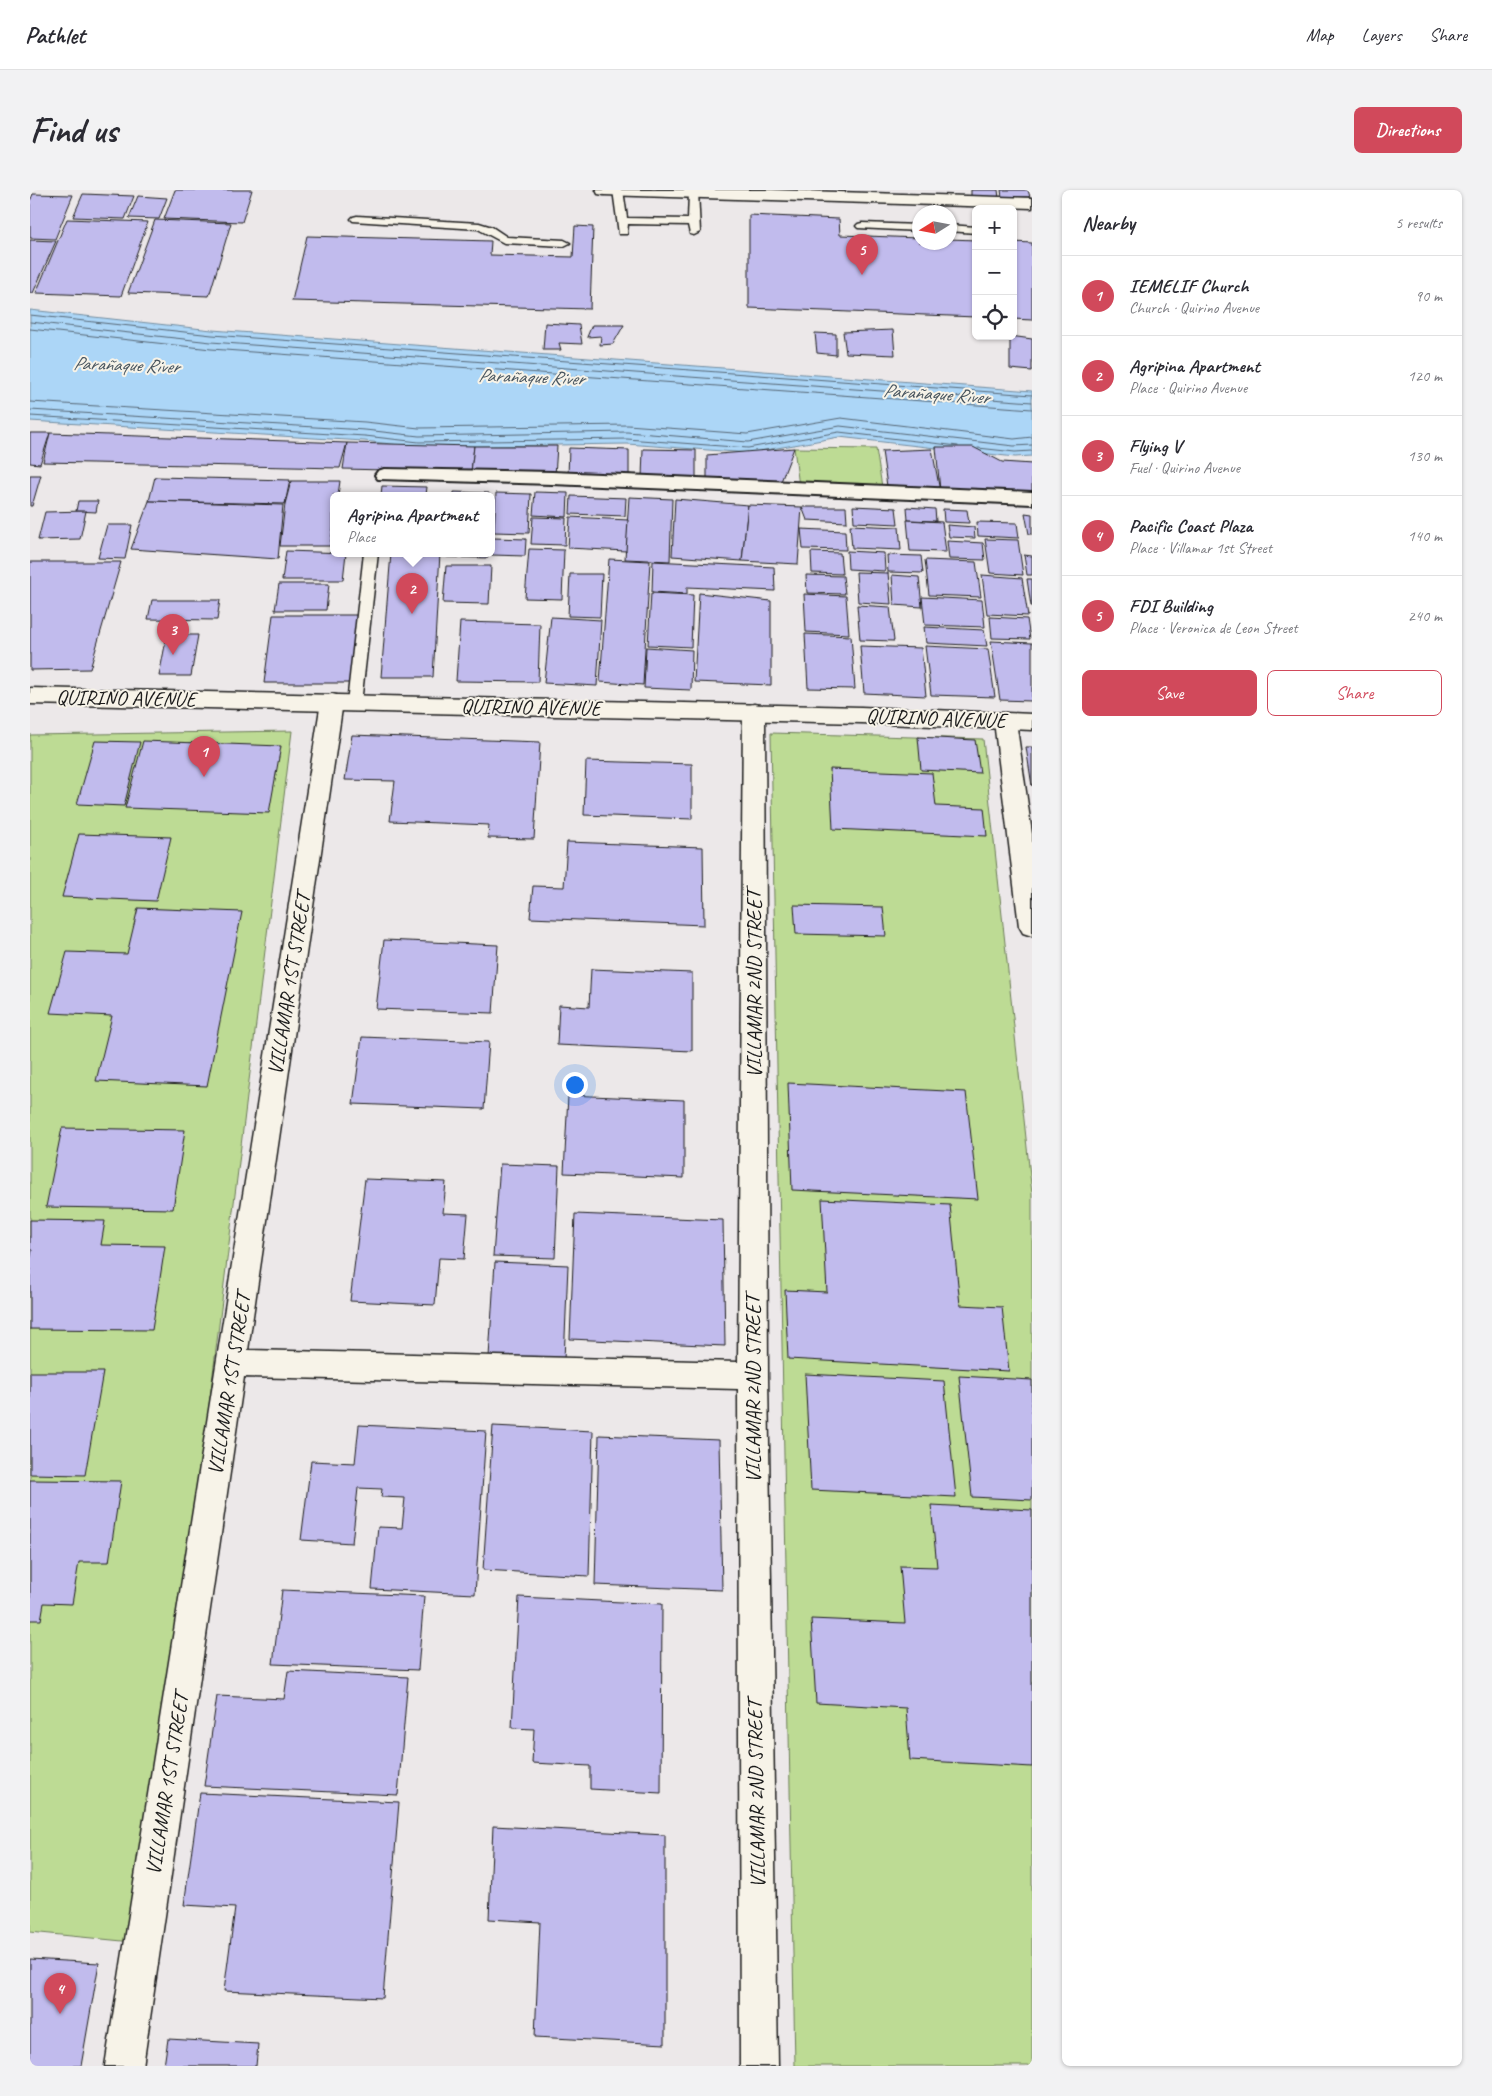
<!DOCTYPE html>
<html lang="en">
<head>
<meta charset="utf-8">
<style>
	body { margin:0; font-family:Caveat,sans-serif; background:#f2f2f3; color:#2b2b33 }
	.controls { position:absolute; right:15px; top:15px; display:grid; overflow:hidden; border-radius:8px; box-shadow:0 1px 4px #0004 }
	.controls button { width:45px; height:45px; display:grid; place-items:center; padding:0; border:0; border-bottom:1px solid #e1e1e2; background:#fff; color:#2b2b33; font:25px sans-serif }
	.compass { position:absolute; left:882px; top:15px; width:45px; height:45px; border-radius:50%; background:#fff; box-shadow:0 1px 4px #0004; rotate:259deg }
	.you { position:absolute; left:544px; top:894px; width:18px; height:18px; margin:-12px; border:4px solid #fff; border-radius:50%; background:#1a73e8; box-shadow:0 0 0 8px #1a73e833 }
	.badge { display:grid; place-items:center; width:32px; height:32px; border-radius:50%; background:#d1495b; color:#fff; font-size:16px; font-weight:700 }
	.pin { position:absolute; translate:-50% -41px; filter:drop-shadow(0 1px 2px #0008) }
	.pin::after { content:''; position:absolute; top:26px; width:18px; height:15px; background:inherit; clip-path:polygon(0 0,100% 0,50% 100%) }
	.popup { position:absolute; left:300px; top:302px; width:165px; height:65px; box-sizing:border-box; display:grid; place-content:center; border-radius:8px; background:#fff; filter:drop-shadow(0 1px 4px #0005); font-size:16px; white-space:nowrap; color:#7c7c81 }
	.popup b { font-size:19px; color:#2b2b33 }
	.popup::after { content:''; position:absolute; left:50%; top:100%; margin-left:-10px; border:10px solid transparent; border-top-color:#fff }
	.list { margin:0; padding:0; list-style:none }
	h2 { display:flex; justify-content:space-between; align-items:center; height:65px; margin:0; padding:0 20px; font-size:21px }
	h2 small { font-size:16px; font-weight:400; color:#7c7c81 }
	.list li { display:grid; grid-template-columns:32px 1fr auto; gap:15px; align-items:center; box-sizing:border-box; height:80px; padding:0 20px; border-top:1px solid #e1e1e2 }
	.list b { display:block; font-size:19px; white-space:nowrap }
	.list p { margin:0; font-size:16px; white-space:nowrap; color:#7c7c81 }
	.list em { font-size:16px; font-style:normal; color:#7c7c81 }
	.actions { display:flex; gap:10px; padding:15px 20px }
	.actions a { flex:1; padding:11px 0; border:1px solid #d1495b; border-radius:8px; text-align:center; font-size:18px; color:#d1495b }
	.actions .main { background:#d1495b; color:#fff }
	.icon { flex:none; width:28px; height:28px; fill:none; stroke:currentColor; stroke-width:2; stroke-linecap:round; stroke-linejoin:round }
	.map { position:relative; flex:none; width:1002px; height:1876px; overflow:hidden; border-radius:8px }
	header { display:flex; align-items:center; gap:30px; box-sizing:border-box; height:70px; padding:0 25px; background:#fff; border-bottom:1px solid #e1e1e2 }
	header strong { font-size:24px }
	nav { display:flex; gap:28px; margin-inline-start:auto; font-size:18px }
	.intro { display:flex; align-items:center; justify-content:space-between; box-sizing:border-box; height:120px; padding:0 30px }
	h1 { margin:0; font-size:35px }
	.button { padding:12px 22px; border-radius:8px; background:#d1495b; color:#fff; font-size:18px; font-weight:700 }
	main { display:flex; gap:30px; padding:0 30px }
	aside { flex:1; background:#fff; border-radius:8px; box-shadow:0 1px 4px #0004 }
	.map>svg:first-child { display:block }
	.green { fill:#bddb94; stroke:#6c7c58 }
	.water { fill:#acd6f7; stroke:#728c9f }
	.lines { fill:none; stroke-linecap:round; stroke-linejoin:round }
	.shore { stroke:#566674; stroke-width:1 }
	.building { fill:#c1bbed; stroke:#1c1c1c }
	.service-casing { stroke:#1c1c1c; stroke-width:3 }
	.pedestrian-casing { stroke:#1c1c1c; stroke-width:4 }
	.minor-casing { stroke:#1c1c1c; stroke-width:3 }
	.secondary-casing { stroke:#1c1c1c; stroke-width:3 }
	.service { fill:#f7f3e8; fill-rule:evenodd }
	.pedestrian { fill:#f7f3e8; fill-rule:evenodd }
	.minor { fill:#f7f3e8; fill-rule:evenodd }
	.secondary { fill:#f7f3e8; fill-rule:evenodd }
	.labels { text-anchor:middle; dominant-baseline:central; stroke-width:4; stroke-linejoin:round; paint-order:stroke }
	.far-water-label { font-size:19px; font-style:italic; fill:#47545e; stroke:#f7f3e8 }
	.street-label { font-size:21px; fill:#1c1c1c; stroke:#f7f3e8 }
</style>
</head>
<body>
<header>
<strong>Pathlet</strong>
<nav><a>Map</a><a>Layers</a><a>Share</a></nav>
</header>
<div class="intro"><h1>Find us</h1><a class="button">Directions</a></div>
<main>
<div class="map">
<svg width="1002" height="1876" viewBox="0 0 1002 1876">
	<rect width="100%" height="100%" fill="#ece8e9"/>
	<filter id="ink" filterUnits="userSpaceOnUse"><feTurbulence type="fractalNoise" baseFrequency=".02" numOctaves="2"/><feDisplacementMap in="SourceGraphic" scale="10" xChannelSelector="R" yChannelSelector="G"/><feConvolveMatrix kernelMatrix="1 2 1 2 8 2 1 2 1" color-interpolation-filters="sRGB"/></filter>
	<g filter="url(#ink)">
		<g class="green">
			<polygon points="764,258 846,259 852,297 769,296"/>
			<polygon points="262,541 113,1753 0,1742 0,545"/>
			<polygon points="741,543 953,549 1002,1004 1002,1876 765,1876"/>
		</g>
		<polygon class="water" points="0,120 182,140 1002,201 1002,266 985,267 809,247 719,263 597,254 388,257 334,251 0,231"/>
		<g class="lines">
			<g class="shore">
				<polyline points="0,125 182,145 1002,205"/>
				<polyline points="0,132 181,152 1002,212"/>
				<polyline points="0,139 181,159 1002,219"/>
				<polyline points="0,212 335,232 389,238 598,235 717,244 811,228 984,249 1002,247"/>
				<polyline points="0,220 335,240 389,246 597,242 718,252 810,236 984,256 1002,255"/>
				<polyline points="0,226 335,246 389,252 597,249 718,258 809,242 928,256"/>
				<polyline points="948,258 985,262 1002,261"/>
			</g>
		</g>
		<g class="building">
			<polygon points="145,0 222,0 212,32 134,29"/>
			<polygon points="941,0 968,0 969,8 941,6"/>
			<polygon points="971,0 998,0 1000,7 972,7"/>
			<polygon points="3,4 43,5 25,49 0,48 0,11"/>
			<polygon points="53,4 104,6 95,29 43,27"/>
			<polygon points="108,6 137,8 129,29 99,28"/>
			<polygon points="719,25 809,29 810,45 889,48 889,52 919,52 919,49 946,50 946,127 719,118"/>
			<polygon points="37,29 118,32 91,106 6,103"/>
			<polygon points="125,30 201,33 179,106 98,103"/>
			<polygon points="545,36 563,37 560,119 262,111 277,46 461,51 460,65 543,67"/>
			<polygon points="0,50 26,51 3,103 0,103"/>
			<polygon points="983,52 1002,53 1002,130 983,129"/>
			<polygon points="515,133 549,135 552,154 529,153 531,160 513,160"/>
			<polygon points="562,135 594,135 583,154 570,155 571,146 557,147"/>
			<polygon points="863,140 865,165 816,163 813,142"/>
			<polygon points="785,143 806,144 806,165 787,163"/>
			<polygon points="980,146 1002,149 1002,181 980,179"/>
			<polygon points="0,243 20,243 10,274 0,273"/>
			<polygon points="20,243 317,253 310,278 13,272"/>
			<polygon points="317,253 444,256 441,282 313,279"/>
			<polygon points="444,256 527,256 525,286 441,282"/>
			<polygon points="906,257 943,257 972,272 1002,274 1002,302 910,301"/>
			<polygon points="539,258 599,260 599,288 538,286"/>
			<polygon points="764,258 750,294 677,292 677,265"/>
			<polygon points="613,259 666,260 666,290 612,288"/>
			<polygon points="902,259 910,301 857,296 852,261"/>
			<polygon points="0,285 11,285 2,316 0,316"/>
			<polygon points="125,287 260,290 255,314 119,311"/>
			<polygon points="261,291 310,291 308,305 303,305 303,338 300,356 250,356 255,314"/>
			<polygon points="352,296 397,297 396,305 351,305"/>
			<polygon points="424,302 459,303 459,305 424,305"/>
			<polygon points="505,302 538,303 537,327 503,325"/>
			<polygon points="466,303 501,304 499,343 464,342"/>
			<polygon points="541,306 596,308 595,326 540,324"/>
			<polygon points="599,307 642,309 640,371 595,369"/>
			<polygon points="645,309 718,315 712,371 642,366"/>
			<polygon points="48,311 68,311 66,322 46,321"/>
			<polygon points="119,311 253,315 248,369 101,359"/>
			<polygon points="718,315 772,317 768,374 712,371"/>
			<polygon points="823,316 866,318 868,334 824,332"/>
			<polygon points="772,317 816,317 817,332 777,330"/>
			<polygon points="877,317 905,319 906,331 878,330"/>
			<polygon points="913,319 937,320 939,333 914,332"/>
			<polygon points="56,321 50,349 8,350 15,322"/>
			<polygon points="995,323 1002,324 1002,344 999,344"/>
			<polygon points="503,327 536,328 535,355 501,354"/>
			<polygon points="540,327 598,330 596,361 538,358"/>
			<polygon points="877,330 912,332 916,362 880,361"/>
			<polygon points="947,332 987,333 989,348 948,346"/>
			<polygon points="77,335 102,335 95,369 68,368"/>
			<polygon points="820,335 869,337 871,360 822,358"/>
			<polygon points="917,335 944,337 945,348 919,347"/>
			<polygon points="771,339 815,341 816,360 773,359"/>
			<polygon points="463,348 496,349 495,366 462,365"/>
			<polygon points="955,349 988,350 993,385 960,383"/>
			<polygon points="917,351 953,353 955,370 919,369"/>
			<polygon points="499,359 534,360 532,409 495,408"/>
			<polygon points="256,361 316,363 313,390 252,390"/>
			<polygon points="817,361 854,363 855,381 818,379"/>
			<polygon points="781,362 810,363 812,384 782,383"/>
			<polygon points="361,363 410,363 403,487 351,487"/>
			<polygon points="418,363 458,363 458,368 417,367"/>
			<polygon points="857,365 891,366 893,383 858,382"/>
			<polygon points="994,365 1002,366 1002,385 997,385"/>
			<polygon points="579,369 620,371 613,495 570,492"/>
			<polygon points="895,370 946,372 951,407 899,405"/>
			<polygon points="623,371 744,377 745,401 657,397 657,404 622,402"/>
			<polygon points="0,372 91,372 60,479 0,480"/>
			<polygon points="416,376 461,376 459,414 413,413"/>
			<polygon points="826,382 858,383 861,414 828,412"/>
			<polygon points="540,384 572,384 570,427 538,426"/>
			<polygon points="776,385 813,386 815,404 777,403"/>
			<polygon points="862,385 889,387 892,417 864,415"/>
			<polygon points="952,385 992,388 998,426 957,424"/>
			<polygon points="997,389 1002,389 1002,416 1001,416"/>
			<polygon points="249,394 299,394 296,420 245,420"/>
			<polygon points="621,403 663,405 661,457 618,455"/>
			<polygon points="669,403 741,411 741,495 664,492"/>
			<polygon points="774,404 816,406 819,444 776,442"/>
			<polygon points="892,407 952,410 955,437 895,435"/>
			<polygon points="122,410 190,410 187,430 118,429"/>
			<polygon points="827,415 860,417 864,451 830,450"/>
			<polygon points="243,425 329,425 322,493 234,493"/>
			<polygon points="521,427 571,430 567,496 514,493"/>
			<polygon points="960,427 997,429 1000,449 962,448"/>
			<polygon points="430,432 510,434 508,492 426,491"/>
			<polygon points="894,437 954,440 957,456 896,453"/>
			<polygon points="775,444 821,446 825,499 778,498"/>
			<polygon points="137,445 168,445 161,486 129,486"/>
			<polygon points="961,451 1002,453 1002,511 970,510"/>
			<polygon points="830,456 891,458 896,506 834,503"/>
			<polygon points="895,456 958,459 965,507 901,505"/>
			<polygon points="616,457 662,460 661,500 614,498"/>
			<polygon points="322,545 510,552 504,649 458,648 459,635 360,631 365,591 315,590"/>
			<polygon points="888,547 945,550 950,583 891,580"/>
			<polygon points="65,551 110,552 94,616 47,614"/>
			<polygon points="113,551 251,556 239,623 95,618"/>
			<polygon points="996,557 1002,557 1002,596"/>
			<polygon points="556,571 662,574 662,629 554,625"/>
			<polygon points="800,579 902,583 906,616 954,618 957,646 803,639"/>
			<polygon points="49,644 141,647 126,711 32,707"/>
			<polygon points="537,652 673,657 674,735 500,728 503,696 534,697"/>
			<polygon points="764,715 853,717 856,746 766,744"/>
			<polygon points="108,718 212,722 177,896 66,891 82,826 20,823 37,762 97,764"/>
			<polygon points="354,750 468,755 463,823 346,819"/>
			<polygon points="561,779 662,783 662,861 527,855 529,815 559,817"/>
			<polygon points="332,847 459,852 454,919 323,914"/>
			<polygon points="758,893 936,902 948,1009 762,1000"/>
			<polygon points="538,905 654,910 654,988 534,983"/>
			<polygon points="32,938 155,940 143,1019 16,1017"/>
			<polygon points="470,974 529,976 525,1068 463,1066"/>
			<polygon points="335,989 416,992 413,1023 438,1024 434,1069 409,1068 405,1115 320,1111"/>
			<polygon points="792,1009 920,1015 930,1115 972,1117 979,1181 758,1169 755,1100 797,1102"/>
			<polygon points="545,1024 693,1030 695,1156 540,1149"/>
			<polygon points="0,1030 75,1031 71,1055 135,1056 122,1140 0,1139 0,1071 2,1060 0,1060"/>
			<polygon points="465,1072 538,1075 534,1170 459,1167"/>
			<polygon points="0,1182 73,1182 55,1285 0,1284"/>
			<polygon points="775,1184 914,1191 926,1307 781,1300"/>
			<polygon points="929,1186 1002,1190 1002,1310 942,1307"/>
			<polygon points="329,1235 456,1241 445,1404 342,1399 348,1337 372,1338 375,1308 351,1307 352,1299 328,1298 322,1353 271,1350 281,1271 325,1273"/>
			<polygon points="463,1236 563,1241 559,1386 453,1380"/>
			<polygon points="569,1245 689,1250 692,1400 565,1395"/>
			<polygon points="0,1290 91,1291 79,1372 49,1372 42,1414 14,1413 11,1430 0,1430"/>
			<polygon points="901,1315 1002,1320 1002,1577 880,1570 876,1518 786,1513 781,1429 875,1433 870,1376 907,1377"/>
			<polygon points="252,1400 394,1406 388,1480 243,1474"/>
			<polygon points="489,1407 632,1414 631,1603 560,1599 560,1576 502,1573 504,1539 482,1538"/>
			<polygon points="258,1481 378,1487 368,1605 174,1596 187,1506 254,1509"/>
			<polygon points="170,1603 369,1612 353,1808 194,1801 205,1718 154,1715"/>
			<polygon points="463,1636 635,1645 635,1854 505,1847 510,1732 459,1729"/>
			<polygon points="0,1769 69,1773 51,1876 0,1876"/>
			<polygon points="138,1849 228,1854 226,1876 134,1876"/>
		</g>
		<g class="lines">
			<defs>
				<g id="service">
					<polygon points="583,0 593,0 597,28 658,29 659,3 663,0 668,1 670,42 664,45 660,44 658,35 598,34 597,44 589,44"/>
					<polygon points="327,26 449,33 462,37 477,47 534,50 540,53 534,56 474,53 448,39 323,31 321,29 323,27"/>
					<polygon points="832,33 889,35 889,41 828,38 826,36 828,34"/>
					<polygon points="919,35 946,37 946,43 919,41"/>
					<polygon points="334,363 348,363 331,513 329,517 319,517 317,513"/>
				</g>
				<polygon id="pedestrian" points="354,279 522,282 1002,302 1002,314 522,294 348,289 345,285 348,281"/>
				<g id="minor">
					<polygon points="566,0 742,0 1002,8 1002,18 574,5 568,4"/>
					<polygon points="302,504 310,506 313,512 218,1160 708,1172 713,522 716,516 724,514 732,516 735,522 738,1186 748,1876 710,1876 708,1199 214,1187 113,1876 75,1876 291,512 294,506"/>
					<polygon points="975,523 983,525 986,531 1002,644 1002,746 993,743 989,736 964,531 967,525"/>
				</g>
				<polygon id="secondary" points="0,498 831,517 1002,524 1002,540 831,533 0,514"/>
			</defs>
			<use href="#service" class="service-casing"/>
			<use href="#pedestrian" class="pedestrian-casing"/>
			<use href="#minor" class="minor-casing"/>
			<use href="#secondary" class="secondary-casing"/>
			<use href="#service" class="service"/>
			<use href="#pedestrian" class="pedestrian"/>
			<use href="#minor" class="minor"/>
			<use href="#secondary" class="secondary"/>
		</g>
	</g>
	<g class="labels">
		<g class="far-water-label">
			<text transform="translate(96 175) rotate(2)">Parañaque River</text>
			<text transform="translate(501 187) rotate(2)">Parañaque River</text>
			<text transform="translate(906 204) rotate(4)">Parañaque River</text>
		</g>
		<g class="street-label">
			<text transform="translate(96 508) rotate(1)">QUIRINO AVENUE</text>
			<text transform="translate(501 517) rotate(1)">QUIRINO AVENUE</text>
			<text transform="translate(906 528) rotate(2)">QUIRINO AVENUE</text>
			<text transform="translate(259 794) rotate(-81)">VILLAMAR 1ST STREET</text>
			<text transform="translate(724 794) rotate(-90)">VILLAMAR 2ND STREET</text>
			<text transform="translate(199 1194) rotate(-81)">VILLAMAR 1ST STREET</text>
			<text transform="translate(723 1199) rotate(-90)">VILLAMAR 2ND STREET</text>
			<text transform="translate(137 1594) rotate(-81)">VILLAMAR 1ST STREET</text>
			<text transform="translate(726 1604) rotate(-91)">VILLAMAR 2ND STREET</text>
		</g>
	</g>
</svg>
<div class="controls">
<button>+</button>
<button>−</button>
<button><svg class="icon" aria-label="locate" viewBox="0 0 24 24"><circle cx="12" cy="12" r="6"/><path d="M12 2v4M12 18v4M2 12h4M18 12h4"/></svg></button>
</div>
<svg class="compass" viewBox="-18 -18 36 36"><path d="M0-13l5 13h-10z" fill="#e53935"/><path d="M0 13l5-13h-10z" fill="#7c7c81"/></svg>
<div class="you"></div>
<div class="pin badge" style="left:174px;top:587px">1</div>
<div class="pin badge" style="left:382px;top:424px">2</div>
<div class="popup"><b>Agripina Apartment</b>Place</div>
<div class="pin badge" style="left:143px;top:465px">3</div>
<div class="pin badge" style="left:30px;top:1824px">4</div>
<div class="pin badge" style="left:832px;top:85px">5</div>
</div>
<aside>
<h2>Nearby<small>5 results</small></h2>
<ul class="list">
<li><span class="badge">1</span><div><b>IEMELIF Church</b><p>Church · Quirino Avenue</p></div><em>90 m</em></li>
<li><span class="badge">2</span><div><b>Agripina Apartment</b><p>Place · Quirino Avenue</p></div><em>120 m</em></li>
<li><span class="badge">3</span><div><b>Flying V</b><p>Fuel · Quirino Avenue</p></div><em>130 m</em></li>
<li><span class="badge">4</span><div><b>Pacific Coast Plaza</b><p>Place · Villamar 1st Street</p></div><em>140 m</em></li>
<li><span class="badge">5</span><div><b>FDI Building</b><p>Place · Veronica de Leon Street</p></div><em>240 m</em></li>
</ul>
<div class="actions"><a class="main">Save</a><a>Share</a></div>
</aside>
</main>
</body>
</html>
